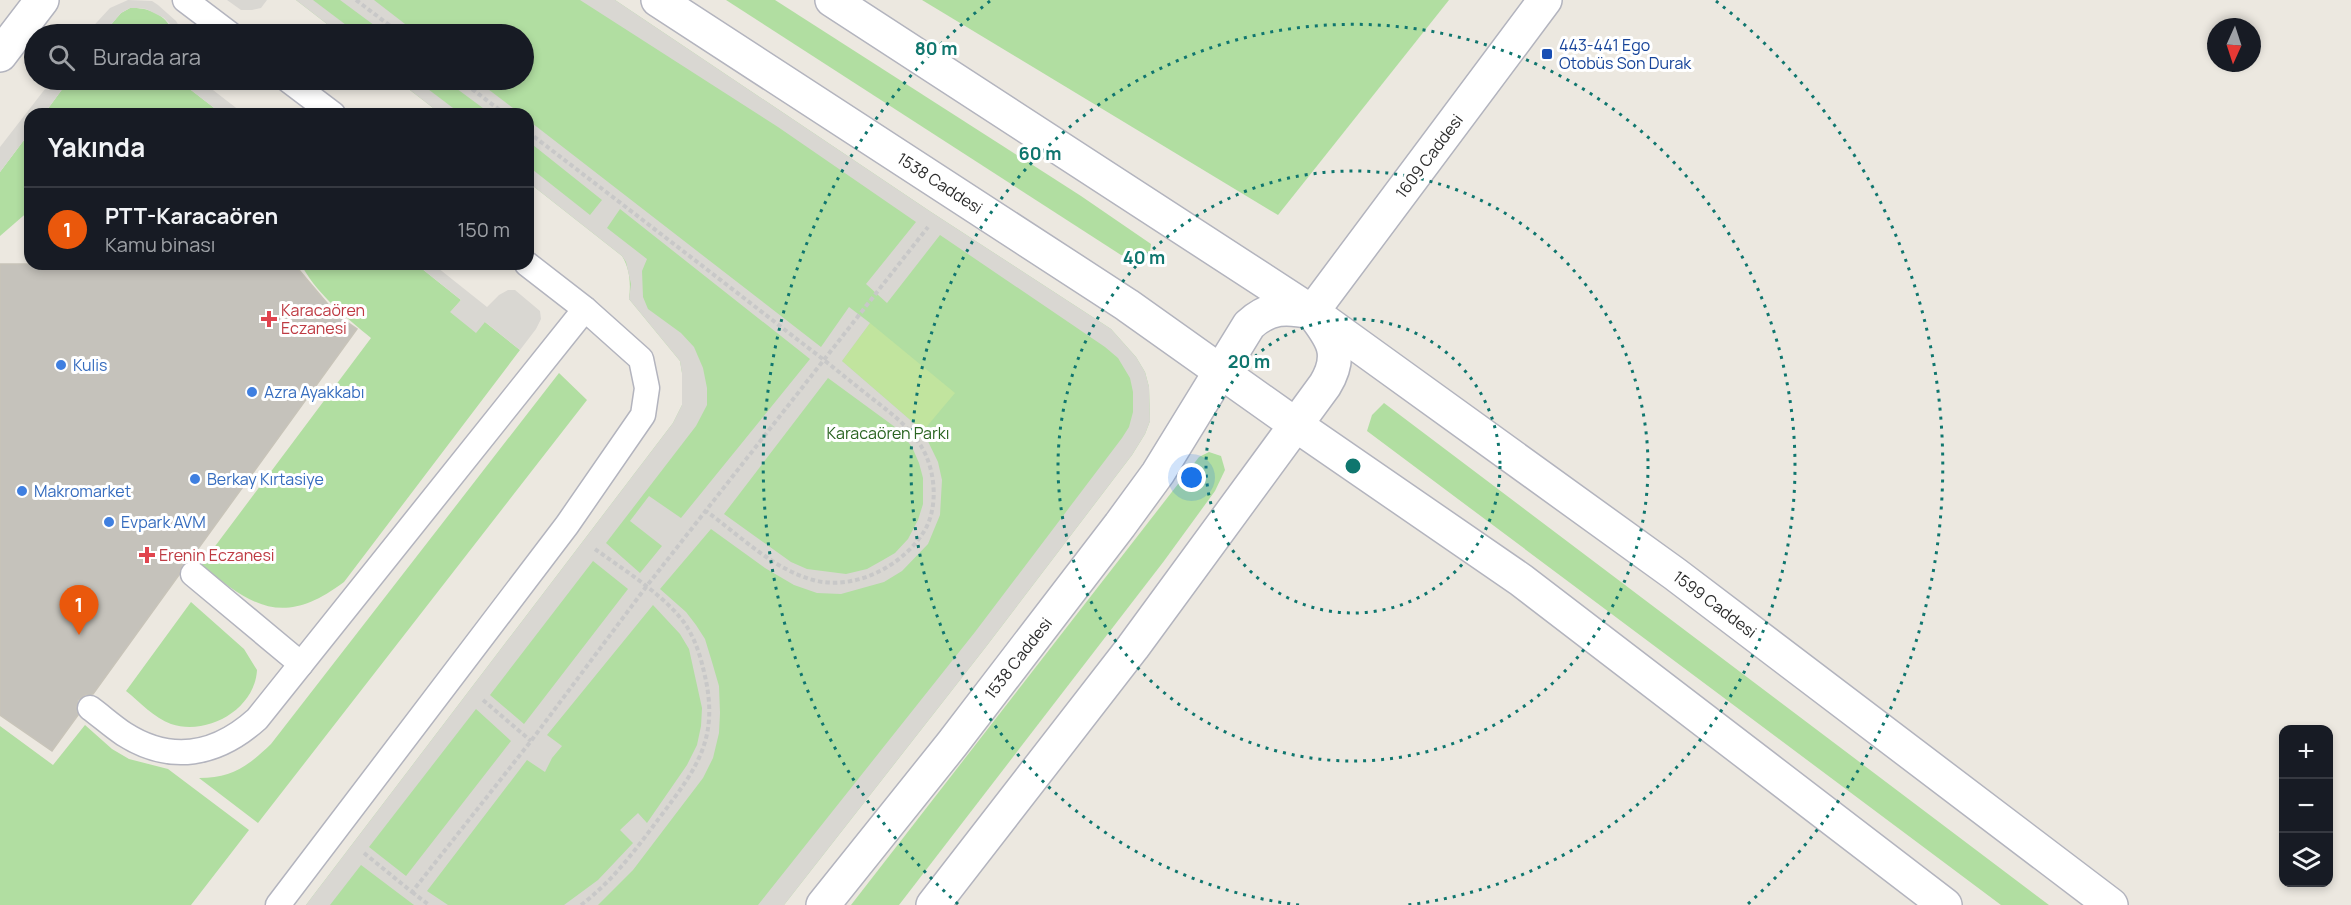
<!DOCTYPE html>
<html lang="tr">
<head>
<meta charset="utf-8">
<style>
	body { margin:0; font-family:Manrope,sans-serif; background:#242831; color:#f1f3f6 }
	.controls { position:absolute; right:18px; bottom:18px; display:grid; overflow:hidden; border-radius:12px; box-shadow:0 3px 9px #0003 }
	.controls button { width:54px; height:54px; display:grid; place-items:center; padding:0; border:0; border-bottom:2px solid #363941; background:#171b24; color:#f1f3f6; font:30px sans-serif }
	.compass { position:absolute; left:2207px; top:18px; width:54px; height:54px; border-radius:50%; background:#171b24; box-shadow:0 3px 9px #0003; rotate:183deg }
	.you { position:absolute; left:1192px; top:478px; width:21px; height:21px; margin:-15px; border:4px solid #fff; border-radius:50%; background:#1a73e8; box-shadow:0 0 0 9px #1a73e833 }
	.badge { display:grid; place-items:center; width:39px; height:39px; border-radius:50%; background:#ea580c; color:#fff; font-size:20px; font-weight:700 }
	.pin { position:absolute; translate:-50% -50px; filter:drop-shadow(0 2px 3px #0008) }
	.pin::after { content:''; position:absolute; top:32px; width:21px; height:18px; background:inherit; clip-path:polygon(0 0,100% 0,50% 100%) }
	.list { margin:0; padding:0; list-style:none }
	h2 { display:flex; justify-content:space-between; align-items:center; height:78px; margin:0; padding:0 24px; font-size:26px }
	h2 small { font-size:20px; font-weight:400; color:#9ea1a6 }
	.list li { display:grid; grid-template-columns:39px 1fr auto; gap:18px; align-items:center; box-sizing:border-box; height:84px; padding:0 24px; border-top:2px solid #363941 }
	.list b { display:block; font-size:22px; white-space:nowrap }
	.list p { margin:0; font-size:20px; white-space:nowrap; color:#9ea1a6 }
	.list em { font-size:20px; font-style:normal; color:#9ea1a6 }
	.icon { flex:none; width:33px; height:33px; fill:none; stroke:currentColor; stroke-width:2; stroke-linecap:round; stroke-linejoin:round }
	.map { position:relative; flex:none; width:2351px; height:905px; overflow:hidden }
	.search { position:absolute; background:#171b24; box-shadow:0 3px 9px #0003; left:24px; top:24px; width:510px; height:66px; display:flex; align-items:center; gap:15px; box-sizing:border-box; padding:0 21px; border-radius:33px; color:#9ea1a6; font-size:22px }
	.panel { position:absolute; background:#171b24; box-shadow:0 3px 9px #0003; left:24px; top:108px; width:510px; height:162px; border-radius:18px }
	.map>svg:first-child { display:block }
	.green { fill:#b1dea1 }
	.pitch { fill:#c1e49e }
	.plaza { fill:#d9d7d2; fill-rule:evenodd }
	.building { fill:#c5c2bb; stroke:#c8c4b9; stroke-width:1.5 }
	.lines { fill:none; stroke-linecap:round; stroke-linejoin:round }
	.lane-casing { stroke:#b3b4be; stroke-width:27 }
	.street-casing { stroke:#b3b4be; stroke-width:36 }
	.secondary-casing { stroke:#b3b4be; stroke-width:36 }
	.path { stroke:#c8c8c8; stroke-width:4; stroke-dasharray:4.5 3; stroke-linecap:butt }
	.lane { stroke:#fff; stroke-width:24 }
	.street { stroke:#fff; stroke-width:33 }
	.secondary { stroke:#fff; stroke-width:33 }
	.ring { fill:none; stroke:#0f766e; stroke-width:3; stroke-dasharray:3 6 }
	.transit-dot { fill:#1a4fb4; stroke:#fff; stroke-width:2 }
	.health-dot { fill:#e0444e; stroke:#fff; stroke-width:2 }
	.shop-dot { fill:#3f7fe0; stroke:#fff; stroke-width:2 }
	.labels { text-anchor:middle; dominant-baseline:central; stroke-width:6; stroke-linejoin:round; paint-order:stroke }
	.transit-label { font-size:16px; fill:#164399; stroke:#fff; text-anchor:start }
	.street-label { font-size:16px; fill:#2c2c2c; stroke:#fff }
	.health-label { font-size:16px; fill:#be3a42; stroke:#fff; text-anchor:start }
	.shop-label { font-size:16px; fill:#366cbe; stroke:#fff; text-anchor:start }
	.park-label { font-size:16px; fill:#2a6421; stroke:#fff }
	.centre { fill:#0f766e; stroke:#fff; stroke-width:3 }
	.ring-label { font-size:18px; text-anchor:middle; font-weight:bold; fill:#0f766e; stroke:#fff; stroke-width:6; stroke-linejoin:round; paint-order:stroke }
</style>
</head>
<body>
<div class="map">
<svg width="2351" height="905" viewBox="0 0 2351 905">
	<rect width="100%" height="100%" fill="#ece8e0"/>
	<g class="green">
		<path d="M296,0H615L931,212L1111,329L1136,357L1145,372L1149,387L1150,421L1145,434L1132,455L985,648L784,905H306L673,423L682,405V373L680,361L629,299C631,284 630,269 622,256L528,182V114H441L397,80H524V34H340Z"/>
		<polygon points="726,0 775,0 1081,196 1151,244 1149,259 1121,255"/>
		<polygon points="922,0 1449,0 1278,215"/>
		<path d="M130,8C149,7 168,15 173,34H103L121,13Z"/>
		<polygon points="69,80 178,80 222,114 44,114"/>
		<polygon points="30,132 30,210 0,236 0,172"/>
		<path d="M307,264H416L461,300L451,312L485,322L520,350L344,582C284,627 254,608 201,565L371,338C346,317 320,297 303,268Z"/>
		<path d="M559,373L587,400L258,823L199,778C232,778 248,766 271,744Z"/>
		<polygon points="1384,403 2037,896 2049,905 2001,905 1367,431 1372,415"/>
		<polygon points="1209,452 1221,456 1225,470 1215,491 1164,561 899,905 851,905 1199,457"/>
		<path d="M191,602L244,649L257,670C255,709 208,736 171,724C154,718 140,702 126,691Z"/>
		<polygon points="85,725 112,749 129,759 168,769 249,830 191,905 0,905 0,726 53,765"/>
	</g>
	<polygon class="pitch" points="870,323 955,393 923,431 842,361"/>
	<g class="plaza">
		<polygon points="128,0 152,1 158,5 176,21 184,34 173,34 171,25 164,18 146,9 139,8 130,8 121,13 103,34 86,34 110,8"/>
		<polygon points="227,0 267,0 261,8 252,10 241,10"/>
		<polygon points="296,0 313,0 358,34 340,34"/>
		<polygon points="340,0 374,0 418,34 386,34"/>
		<polygon points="580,0 615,0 931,212 1111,329 1136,357 1145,372 1149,387 1150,421 1145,434 1132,455 985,648 784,905 758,905 975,632 1122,438 1129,427 1133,412 1133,392 1130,378 1118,358 1105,347 940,235 887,303 866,284 916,222 778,127"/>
		<polygon points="52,80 69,80 44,114 30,114 30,132 0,172 0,147"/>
		<polygon points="178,80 200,80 244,114 222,114"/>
		<polygon points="397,80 416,80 461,114 441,114"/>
		<polygon points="445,80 476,80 521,114 491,114"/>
		<path d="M528,120L821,347L849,307L870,323L842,361L923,431L938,462L942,480L940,515L928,544L902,571L884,582L841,594L817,593L794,585L765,568L711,529L660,589L686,612L696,625L705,639L712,662L719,686L720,713L719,733L713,758L703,778L633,870L598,905H564L598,880L633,843L620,830L638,813L647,823L687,765L697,745L701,726L702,708L689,649L680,634L653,605L547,735L562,746L552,758L545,772L527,760L427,891L448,905H414L361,865L330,905H306L673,423L682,405V373L680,361L629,299L631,284L626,262L622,256L528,182V166L590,215L602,200L528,141ZM620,209L810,359L681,518L649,496L630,521L662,546L640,573L606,543L696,426L707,405V388L703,368L694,347L681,333L648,309L643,297L642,271L647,259L607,228ZM828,378L899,430L912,447L919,463L923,478V504L918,520L908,539L895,553L883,560L867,569L846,574L807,569L791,562L724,514ZM593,561L628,589L524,724L490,695ZM476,709L511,741L406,876L369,847Z"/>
		<polygon points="416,264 433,264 487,307 499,295 508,290 515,290 540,311 541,319 536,329 520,350 485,322 476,333 450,312 461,300"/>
	</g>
	<polygon class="building" points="0,264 294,264 337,315 357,329 190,560 182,565 179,575 93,694 85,695 78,700 76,707 78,715 52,751 0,715"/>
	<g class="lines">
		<defs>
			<g id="lane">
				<polyline points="185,0 230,34"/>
				<polyline points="288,80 333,114"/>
				<polyline points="193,574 301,664"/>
				<path d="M90,708C101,716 112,726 124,734C171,764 217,755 257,719L585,309"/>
				<polyline points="278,905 567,525 643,415 647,388 641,359 585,309 527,264"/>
			</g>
			<g id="street">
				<polyline points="0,55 42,0"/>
				<polyline points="1312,312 1545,0"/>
			</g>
			<g id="secondary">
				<polyline points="658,0 1127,305 1296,425 1521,580 1945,905"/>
				<polyline points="832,0 1312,312 1675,574 2111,905"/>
				<path d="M823,905L952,744L1120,525L1158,473L1249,325C1269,306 1287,307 1312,312C1332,338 1344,354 1325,385L1133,647L933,905"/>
			</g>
		</defs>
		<use href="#lane" class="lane-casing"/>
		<use href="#street" class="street-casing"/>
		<use href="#secondary" class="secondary-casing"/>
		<g class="path">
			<polyline points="356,0 401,34"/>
			<polyline points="460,80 505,114"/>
			<path d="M528,132C618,201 708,270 798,340C822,358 845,377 869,396C888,411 908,425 921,446C936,470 939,509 923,533C901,567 854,591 813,580C773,569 739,535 706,511"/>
			<polyline points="483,700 531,741"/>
			<polyline points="364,853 412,892 531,741 646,587 928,227"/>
			<polyline points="412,892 429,905"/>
			<path d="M581,905C613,881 636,849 660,817C698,767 720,737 704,672C700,654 694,636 683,621C661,593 624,570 595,549"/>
		</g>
		<use href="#lane" class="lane"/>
		<use href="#street" class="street"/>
		<use href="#secondary" class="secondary"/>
	</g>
	<g class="ring">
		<circle cx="1353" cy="466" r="147"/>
		<circle cx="1353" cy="466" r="295"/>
		<path d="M1299 905A442 442 0 1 1 1407 905"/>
		<path d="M958 904A590 590 0 0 1 990 1M1716 1A590 590 0 0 1 1748 904"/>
	</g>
	<rect class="transit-dot" x="1541" y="48" width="12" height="12" rx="3"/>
	<g class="health-dot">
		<path d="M266 310h6v6h6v6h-6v6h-6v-6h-6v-6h6z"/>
		<path d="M144 546h6v6h6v6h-6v6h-6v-6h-6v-6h6z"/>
	</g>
	<g class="shop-dot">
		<circle cx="61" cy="365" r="6"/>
		<circle cx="252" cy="392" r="6"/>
		<circle cx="195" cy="479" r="6"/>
		<circle cx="22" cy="491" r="6"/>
		<circle cx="109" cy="522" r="6"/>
	</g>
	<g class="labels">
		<g class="transit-label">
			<text x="1559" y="45">443-441 Ego<tspan x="1559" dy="18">Otobüs Son Durak</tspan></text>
		</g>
		<g class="street-label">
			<text transform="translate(1429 156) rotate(-53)">1609 Caddesi</text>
			<text transform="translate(940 183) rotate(33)">1538 Caddesi</text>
			<text transform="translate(1715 604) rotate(37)">1599 Caddesi</text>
			<text transform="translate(1018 658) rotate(-52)">1538 Caddesi</text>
		</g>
		<g class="health-label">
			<text x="281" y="310">Karacaören<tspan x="281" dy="18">Eczanesi</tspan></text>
			<text x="159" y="555">Erenin Eczanesi</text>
		</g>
		<g class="shop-label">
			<text x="73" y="365">Kulis</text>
			<text x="264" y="392">Azra Ayakkabı</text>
			<text x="207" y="479">Berkay Kırtasiye</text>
			<text x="34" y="491">Makromarket</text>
			<text x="121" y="522">Evpark AVM</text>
		</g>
		<g class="park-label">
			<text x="888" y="433">Karacaören Parkı</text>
		</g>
	</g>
	<circle cx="1353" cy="466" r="9" class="centre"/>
	<g class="ring-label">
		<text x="936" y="55">80 m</text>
		<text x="1040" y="160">60 m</text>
		<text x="1144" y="264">40 m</text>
		<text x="1249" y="368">20 m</text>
	</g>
</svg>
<div class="controls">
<button>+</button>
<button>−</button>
<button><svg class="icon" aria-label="layers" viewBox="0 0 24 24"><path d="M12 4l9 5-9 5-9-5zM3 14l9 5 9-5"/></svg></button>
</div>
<svg class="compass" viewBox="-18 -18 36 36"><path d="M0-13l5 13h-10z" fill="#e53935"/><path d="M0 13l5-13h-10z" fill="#9ea1a6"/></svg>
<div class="you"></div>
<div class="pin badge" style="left:79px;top:635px">1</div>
<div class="search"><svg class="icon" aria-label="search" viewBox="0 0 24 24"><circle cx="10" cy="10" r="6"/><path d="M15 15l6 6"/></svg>Burada ara</div>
<section class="panel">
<h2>Yakında<small></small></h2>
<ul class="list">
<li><span class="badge">1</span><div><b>PTT-Karacaören</b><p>Kamu binası</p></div><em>150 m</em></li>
</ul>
</section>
</div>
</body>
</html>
